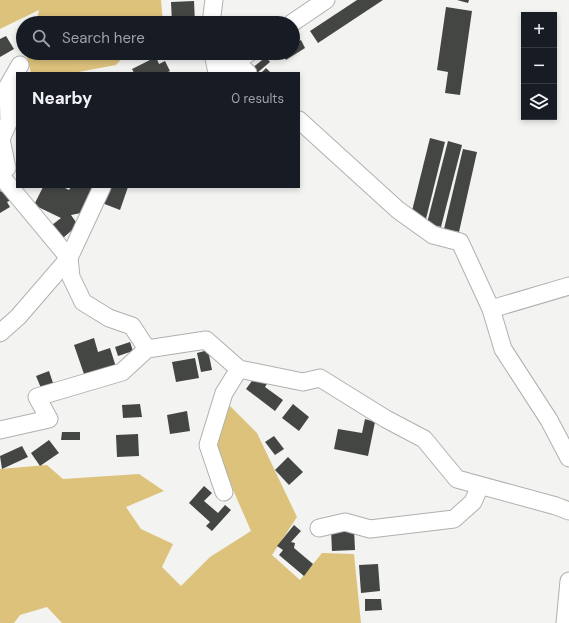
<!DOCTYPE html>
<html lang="en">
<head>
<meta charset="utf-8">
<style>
	body { margin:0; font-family:"DM Sans",sans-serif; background:#20242c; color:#f1f3f6 }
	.controls { position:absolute; right:12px; top:12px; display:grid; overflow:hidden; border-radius:0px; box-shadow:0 2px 6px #0003 }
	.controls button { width:36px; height:36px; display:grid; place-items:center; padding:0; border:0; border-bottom:1px solid #363941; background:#171b24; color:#f1f3f6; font:20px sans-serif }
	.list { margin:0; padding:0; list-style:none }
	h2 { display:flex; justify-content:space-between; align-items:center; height:52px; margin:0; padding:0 16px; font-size:17px }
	h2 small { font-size:13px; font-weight:400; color:#9ea1a6 }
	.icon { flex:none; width:22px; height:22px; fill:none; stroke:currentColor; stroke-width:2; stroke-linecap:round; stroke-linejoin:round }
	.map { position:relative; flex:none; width:569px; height:623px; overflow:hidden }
	.search { position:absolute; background:#171b24; box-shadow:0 2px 6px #0003; left:16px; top:16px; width:284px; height:44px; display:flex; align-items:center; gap:10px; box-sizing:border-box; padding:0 14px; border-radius:22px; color:#9ea1a6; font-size:15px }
	.panel { position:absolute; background:#171b24; box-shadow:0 2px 6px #0003; left:16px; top:72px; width:284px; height:116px; border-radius:0px }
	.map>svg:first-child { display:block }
	.green { fill:#dcc27b }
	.building { fill:#434643 }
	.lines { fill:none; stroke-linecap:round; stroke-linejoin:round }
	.minor-casing { stroke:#afb1ae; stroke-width:19 }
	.minor { stroke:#fff; stroke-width:17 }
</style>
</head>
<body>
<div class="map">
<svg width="569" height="623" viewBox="0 0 569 623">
	<rect width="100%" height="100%" fill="#f3f4f1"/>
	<g class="green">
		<polygon points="0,0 161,0 163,23 36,23 39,10 0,29"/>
		<polygon points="26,53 127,53 116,65 73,73 31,73"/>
		<polygon points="211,405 230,406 257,433 297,517 272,555 300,580 322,553 354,554 361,623 62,623 47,607 20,615 14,623 0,623 0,469 47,465 63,479 139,474 164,491 126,507 141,529 173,544 162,567 181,586 210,557 251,531 214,446 222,427"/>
	</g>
	<g class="building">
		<polygon points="357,0 383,0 318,43 310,31"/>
		<polygon points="457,0 469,0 468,3"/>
		<polygon points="194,1 195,23 172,23 171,2"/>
		<polygon points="446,7 472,11 460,95 445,93 448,72 437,70"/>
		<polygon points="6,36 14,49 0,57 0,39"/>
		<polygon points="301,40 305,48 286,60 282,53 293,53 293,45"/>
		<polygon points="156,57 159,64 165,61 170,71 166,73 134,73 132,69"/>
		<polygon points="266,57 270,62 257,73 252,68"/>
		<polygon points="266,68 270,72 261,73"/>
		<polygon points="430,138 445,142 426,219 411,215"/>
		<polygon points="448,141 462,145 441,227 427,223"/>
		<polygon points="463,149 477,152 459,232 444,229"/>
		<polygon points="43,187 63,187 69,190 71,187 94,187 81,213 71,215 78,225 63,238 52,225 61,218 34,205"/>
		<polygon points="108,187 128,187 120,210 102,203"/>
		<polygon points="0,190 1,192 6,190 11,200 7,202 10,207 0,213"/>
		<polygon points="94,338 98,352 110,348 116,367 85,377 74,345"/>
		<polygon points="130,342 133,351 118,356 115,347"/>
		<polygon points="208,350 212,370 201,372 197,353"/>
		<polygon points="195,358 199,378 176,382 172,362"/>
		<polygon points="49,371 53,383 41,388 36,376"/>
		<polygon points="257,374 268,382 265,387 283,400 275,411 246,389"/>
		<polygon points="140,404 142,417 123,418 122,405"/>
		<polygon points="293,404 309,417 299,431 282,418"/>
		<polygon points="187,411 190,431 170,434 167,415"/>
		<polygon points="365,419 375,422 368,456 334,449 338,429 362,433"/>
		<polygon points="62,432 80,432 80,440 61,440"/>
		<polygon points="138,434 139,456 117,457 116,435"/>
		<polygon points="274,436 284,449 275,455 265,442"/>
		<polygon points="49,440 59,453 40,466 31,453"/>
		<polygon points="22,446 28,457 2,469 0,456"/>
		<polygon points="288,457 303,472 289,485 275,470"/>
		<polygon points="204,486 212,493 204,501 218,513 225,505 231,510 212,531 206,526 210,522 189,503"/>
		<polygon points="294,525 301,531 291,542 295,543 294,548 313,564 304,576 279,555 283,550 277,546"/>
		<polygon points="354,529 355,550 332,551 331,530"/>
		<polygon points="378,564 380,591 361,593 359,565"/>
		<polygon points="365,599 381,599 382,610 365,611"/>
	</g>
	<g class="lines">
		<defs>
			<g id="minor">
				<polyline points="211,23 214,0"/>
				<polyline points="292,23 326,0"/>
				<polyline points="213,53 217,73"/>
				<polyline points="236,62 248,73"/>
				<polyline points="217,73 249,53"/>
				<polyline points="299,120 398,210 433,235 460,242 491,309 503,349 549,420 569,458"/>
				<polyline points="7,168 1,139 9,121 8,86 20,65"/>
				<polyline points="0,175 69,258 71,277 83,302 109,318 132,326 147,349"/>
				<polyline points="491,309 569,286"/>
				<polyline points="0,333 18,317 69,258 102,187"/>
				<polyline points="0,430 49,419 37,397 122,372 147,349 206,340 239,369 303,382 320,378 386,419 424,439 457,479 556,506 569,511"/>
				<polyline points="224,492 208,445 224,393 239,369"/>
				<polyline points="319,528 345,522 370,529 454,519 473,502 480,486"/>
				<polyline points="565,623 569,581"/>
			</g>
		</defs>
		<use href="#minor" class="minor-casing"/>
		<use href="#minor" class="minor"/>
	</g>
</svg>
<div class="controls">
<button>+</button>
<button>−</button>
<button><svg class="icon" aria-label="layers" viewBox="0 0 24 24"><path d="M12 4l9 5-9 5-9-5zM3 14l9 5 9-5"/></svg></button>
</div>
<div class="search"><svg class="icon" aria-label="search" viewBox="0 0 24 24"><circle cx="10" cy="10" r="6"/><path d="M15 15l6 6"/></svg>Search here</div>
<section class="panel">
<h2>Nearby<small>0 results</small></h2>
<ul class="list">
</ul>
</section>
</div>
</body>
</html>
